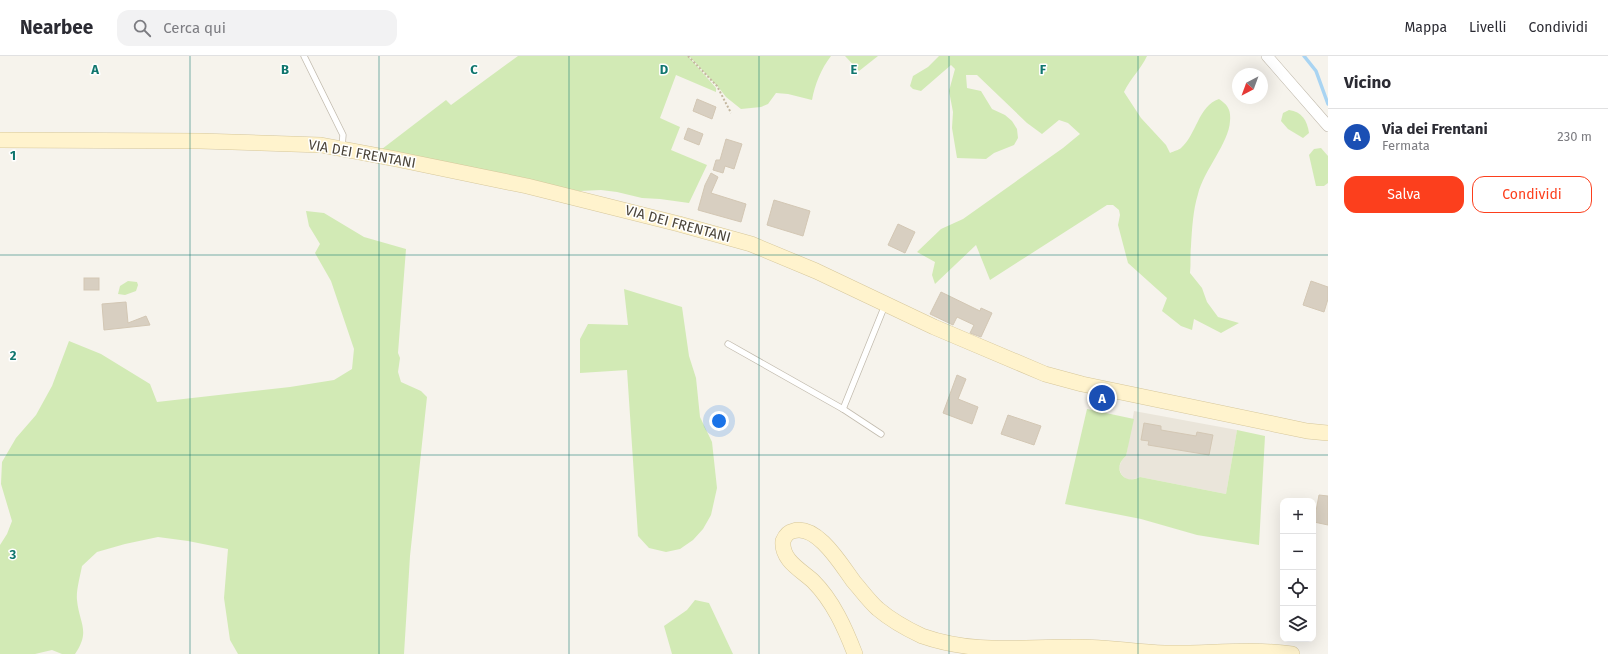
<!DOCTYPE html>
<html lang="it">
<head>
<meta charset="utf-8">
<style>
	body { margin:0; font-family:"Fira Sans",sans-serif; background:#f2f2f3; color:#2b2b33 }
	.controls { position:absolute; right:12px; bottom:12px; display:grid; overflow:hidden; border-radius:8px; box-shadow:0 4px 16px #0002 }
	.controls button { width:36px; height:36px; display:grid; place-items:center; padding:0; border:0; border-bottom:1px solid #e1e1e2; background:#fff; color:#2b2b33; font:20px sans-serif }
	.compass { position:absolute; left:1232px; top:12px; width:36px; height:36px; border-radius:50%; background:#fff; box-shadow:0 4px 16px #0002; rotate:221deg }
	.you { position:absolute; left:719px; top:365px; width:14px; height:14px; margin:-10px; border:3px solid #fff; border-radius:50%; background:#1a73e8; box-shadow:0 0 0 6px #1a73e833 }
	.badge { display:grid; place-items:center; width:26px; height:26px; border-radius:50%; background:#fc3f1d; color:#fff; font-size:13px; font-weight:700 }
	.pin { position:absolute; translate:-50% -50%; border:2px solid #fff; box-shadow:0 1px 4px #0006 }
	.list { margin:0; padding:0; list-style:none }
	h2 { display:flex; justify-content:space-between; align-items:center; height:52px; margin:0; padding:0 16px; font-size:17px }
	h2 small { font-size:13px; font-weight:400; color:#7c7c81 }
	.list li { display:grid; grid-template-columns:26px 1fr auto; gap:12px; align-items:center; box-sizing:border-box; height:56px; padding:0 16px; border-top:1px solid #e1e1e2 }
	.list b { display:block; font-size:15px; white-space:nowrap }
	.list p { margin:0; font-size:13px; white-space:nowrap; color:#7c7c81 }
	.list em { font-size:13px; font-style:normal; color:#7c7c81 }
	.actions { display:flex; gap:8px; padding:12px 16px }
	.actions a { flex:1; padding:9px 0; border:1px solid #fc3f1d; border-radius:12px; text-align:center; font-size:14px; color:#fc3f1d }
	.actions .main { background:#fc3f1d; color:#fff }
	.icon { flex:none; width:22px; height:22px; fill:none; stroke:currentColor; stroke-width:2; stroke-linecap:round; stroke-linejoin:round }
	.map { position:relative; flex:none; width:1328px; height:598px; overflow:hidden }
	header { display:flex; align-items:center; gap:24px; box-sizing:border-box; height:56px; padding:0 20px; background:#fff; border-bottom:1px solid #e1e1e2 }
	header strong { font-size:19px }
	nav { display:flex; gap:22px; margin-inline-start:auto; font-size:14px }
	.search { width:280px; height:36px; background:#f2f2f3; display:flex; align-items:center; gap:10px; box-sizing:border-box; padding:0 14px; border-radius:12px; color:#7c7c81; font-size:15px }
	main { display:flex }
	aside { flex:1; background:#fff }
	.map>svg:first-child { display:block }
	.residential { fill:#eae5da }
	.green { fill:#d2eab5 }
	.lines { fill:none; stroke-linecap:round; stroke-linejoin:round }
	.stream { stroke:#a9d4f2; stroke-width:3.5 }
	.building { fill:#d8cfc1; stroke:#d3c7b4 }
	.lane-casing { stroke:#c2bbae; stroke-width:7 }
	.street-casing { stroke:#c2bbae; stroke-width:12 }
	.secondary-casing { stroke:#d6c79b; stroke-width:16 }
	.path { stroke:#c4b79f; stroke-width:2; stroke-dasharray:2 2; stroke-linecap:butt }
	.lane { stroke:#fff; stroke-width:5.5 }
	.street { stroke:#fff; stroke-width:11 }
	.secondary { stroke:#fff3cd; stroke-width:15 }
	.grid { fill:none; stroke:#0f766e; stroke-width:1; stroke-opacity:0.55 }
	.labels { text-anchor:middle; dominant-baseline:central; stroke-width:3; stroke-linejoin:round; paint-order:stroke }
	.street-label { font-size:14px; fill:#4b4439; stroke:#fff }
	.grid-label { font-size:13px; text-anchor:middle; font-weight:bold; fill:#0f766e; stroke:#fff; stroke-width:3; stroke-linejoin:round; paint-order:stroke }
</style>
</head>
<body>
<header>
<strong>Nearbee</strong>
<div class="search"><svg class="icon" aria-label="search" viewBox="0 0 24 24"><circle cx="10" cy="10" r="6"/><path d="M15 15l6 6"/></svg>Cerca qui</div>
<nav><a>Mappa</a><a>Livelli</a><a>Condividi</a></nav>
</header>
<main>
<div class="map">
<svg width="1328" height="598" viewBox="0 0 1328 598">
	<rect width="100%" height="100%" fill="#f6f3ec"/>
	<polygon class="residential" points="1134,355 1237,374 1226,438 1140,421 1131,424 1126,423 1121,418 1119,411 1122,404 1126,400"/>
	<g class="green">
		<polygon points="518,0 688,0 716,32 716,36 676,19 660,62 680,71 671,94 707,109 689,147 660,143 642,142 617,136 601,134 579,135 382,93 446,44 451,49"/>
		<path d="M689,0H831C821,13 815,28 812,44L788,38L776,37L768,48L761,51L741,53L726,41L719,32Z"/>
		<polygon points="845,0 878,0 859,15"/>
		<path d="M939,0H1147C1141,13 1130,23 1124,36L1141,62L1166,89L1170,97C1174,95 1179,94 1181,92C1197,78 1198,50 1219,43C1228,49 1231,54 1230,65C1229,87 1204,114 1198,138C1193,154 1192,173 1191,190C1190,199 1191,208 1190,217L1202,232L1207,246L1218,261L1239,267L1221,277L1194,263L1192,274L1181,270L1162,255L1167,242L1128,207L1118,169L1120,159L1119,154L1113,149H1107L990,224L976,189L935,228L932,219L935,206L917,196L941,173L963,163L1063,92L1080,78L1068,67L1059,64L1042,78L1027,67L977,19H966L967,32L981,35L992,53L1005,59L1012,65L1017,73L1018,82L1014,89L994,97L986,103L957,102L952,72L953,56L949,35L955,13L951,9L921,35L913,33L910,30L913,20L928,11Z"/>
		<path d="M1289,54C1302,56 1307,64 1309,77L1303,82L1288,73L1281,65L1283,57Z"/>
		<polygon points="1321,92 1328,100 1328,127 1324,130 1316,130 1309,99 1314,93"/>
		<path d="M306,155L324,157L364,181L406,193L398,297L400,302L398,316L401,326L421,335L427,341L410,500L404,598H238L230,584L224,542L228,493L188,485L158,481L125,488L97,496L82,510C80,521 76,534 77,544C79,567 91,575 75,598H62L52,594L35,598H0V489L7,478L12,465L1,428L2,406L16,382L36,359L52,330L69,285L101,298L150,328L157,346L290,331L334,324L352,313L354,293L331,225L315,197L320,188L309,170Z"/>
		<polygon points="128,225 137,226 138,229 136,235 125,239 118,238 120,230"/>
		<polygon points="624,233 682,251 689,300 696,322 700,361 712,386 717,432 711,459 703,473 693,484 680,493 666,496 649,492 638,480 627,314 580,317 580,283 588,268 628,269"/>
		<path d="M1087,353L1134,363L1126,400C1111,412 1124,430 1140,421L1226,438L1237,374L1265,380L1259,489L1197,479L1141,463L1065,448Z"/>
		<polygon points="695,544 709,547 733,598 672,598 664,570 687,554"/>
	</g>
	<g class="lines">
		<polyline class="stream" points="1304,0 1316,15 1328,48"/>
	</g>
	<g class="building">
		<polygon points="697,43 716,51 712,63 693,55"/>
		<polygon points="688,72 703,78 699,89 684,83"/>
		<polygon points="726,83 742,88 734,113 725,110 723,117 713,114 716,104 720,104"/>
		<polygon points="711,117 718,121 711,137 746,148 741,166 698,154 705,129"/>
		<polygon points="774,144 810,155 803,180 767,169"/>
		<polygon points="898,168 915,176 905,197 888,189"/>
		<rect x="84" y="222" width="15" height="12"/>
		<polygon points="1311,225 1328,231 1328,243 1324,256 1303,249"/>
		<polygon points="941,236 980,255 981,252 992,257 981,281 970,277 974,269 957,261 953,269 930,258"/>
		<polygon points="126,246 128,267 146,260 150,269 104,274 102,248"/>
		<polygon points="957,319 966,323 958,343 978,351 972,368 943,357"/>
		<polygon points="1008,359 1041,370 1034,389 1001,378"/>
		<polygon points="1144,367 1161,370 1161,374 1196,380 1197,376 1213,379 1209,399 1148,389 1149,385 1141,384"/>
		<polygon points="1319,439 1328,440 1328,469 1314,466"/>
	</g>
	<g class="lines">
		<defs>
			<g id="lane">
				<polyline points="304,0 343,79 342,91"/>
				<polyline points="728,288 843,353 885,249"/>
				<polyline points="843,353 881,378"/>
			</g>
			<polyline id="street" points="1267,0 1328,70"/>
			<g id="secondary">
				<polyline points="0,84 200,85 321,89 396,103 527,130 679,168 751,188 816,215 934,271 1045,318 1082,328 1307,375 1328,377"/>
				<path d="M855,598C845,572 833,545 813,525C801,514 781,504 783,485C785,480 788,476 793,475C817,467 842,510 854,526C862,535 869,545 878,553C891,564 907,573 922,580C974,598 1017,591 1071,591C1103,590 1133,596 1165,597C1206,598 1251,592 1292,598"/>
			</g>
		</defs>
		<use href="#lane" class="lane-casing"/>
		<use href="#street" class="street-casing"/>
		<use href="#secondary" class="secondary-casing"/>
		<polyline class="path" points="688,0 717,30 731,57"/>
		<use href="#lane" class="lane"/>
		<use href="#street" class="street"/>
		<use href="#secondary" class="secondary"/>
	</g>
	<path class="grid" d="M190,0V598M379,0V598M569,0V598M759,0V598M949,0V598M1138,0V598M0,199H1328M0,399H1328"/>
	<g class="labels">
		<g class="street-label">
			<text transform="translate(362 98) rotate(10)">VIA DEI FRENTANI</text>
			<text transform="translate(678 168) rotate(15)">VIA DEI FRENTANI</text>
		</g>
	</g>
	<g class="grid-label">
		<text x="95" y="18">A</text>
		<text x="285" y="18">B</text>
		<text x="474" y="18">C</text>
		<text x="664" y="18">D</text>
		<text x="854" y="18">E</text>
		<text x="1043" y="18">F</text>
		<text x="13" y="104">1</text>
		<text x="13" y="304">2</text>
		<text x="13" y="503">3</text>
	</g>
</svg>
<div class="controls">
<button>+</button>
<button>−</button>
<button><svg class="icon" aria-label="locate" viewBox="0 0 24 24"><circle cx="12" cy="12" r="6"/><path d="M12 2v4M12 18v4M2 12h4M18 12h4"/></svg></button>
<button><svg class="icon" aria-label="layers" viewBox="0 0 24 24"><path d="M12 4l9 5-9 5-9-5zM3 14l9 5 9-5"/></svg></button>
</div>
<svg class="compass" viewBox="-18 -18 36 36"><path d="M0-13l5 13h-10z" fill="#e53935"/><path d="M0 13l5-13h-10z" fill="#7c7c81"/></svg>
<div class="you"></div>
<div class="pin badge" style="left:1102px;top:342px;background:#1a4fb4">A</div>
</div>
<aside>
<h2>Vicino<small></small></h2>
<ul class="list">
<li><span class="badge" style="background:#1a4fb4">A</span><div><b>Via dei Frentani</b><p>Fermata</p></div><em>230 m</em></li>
</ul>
<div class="actions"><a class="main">Salva</a><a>Condividi</a></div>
</aside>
</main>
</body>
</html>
